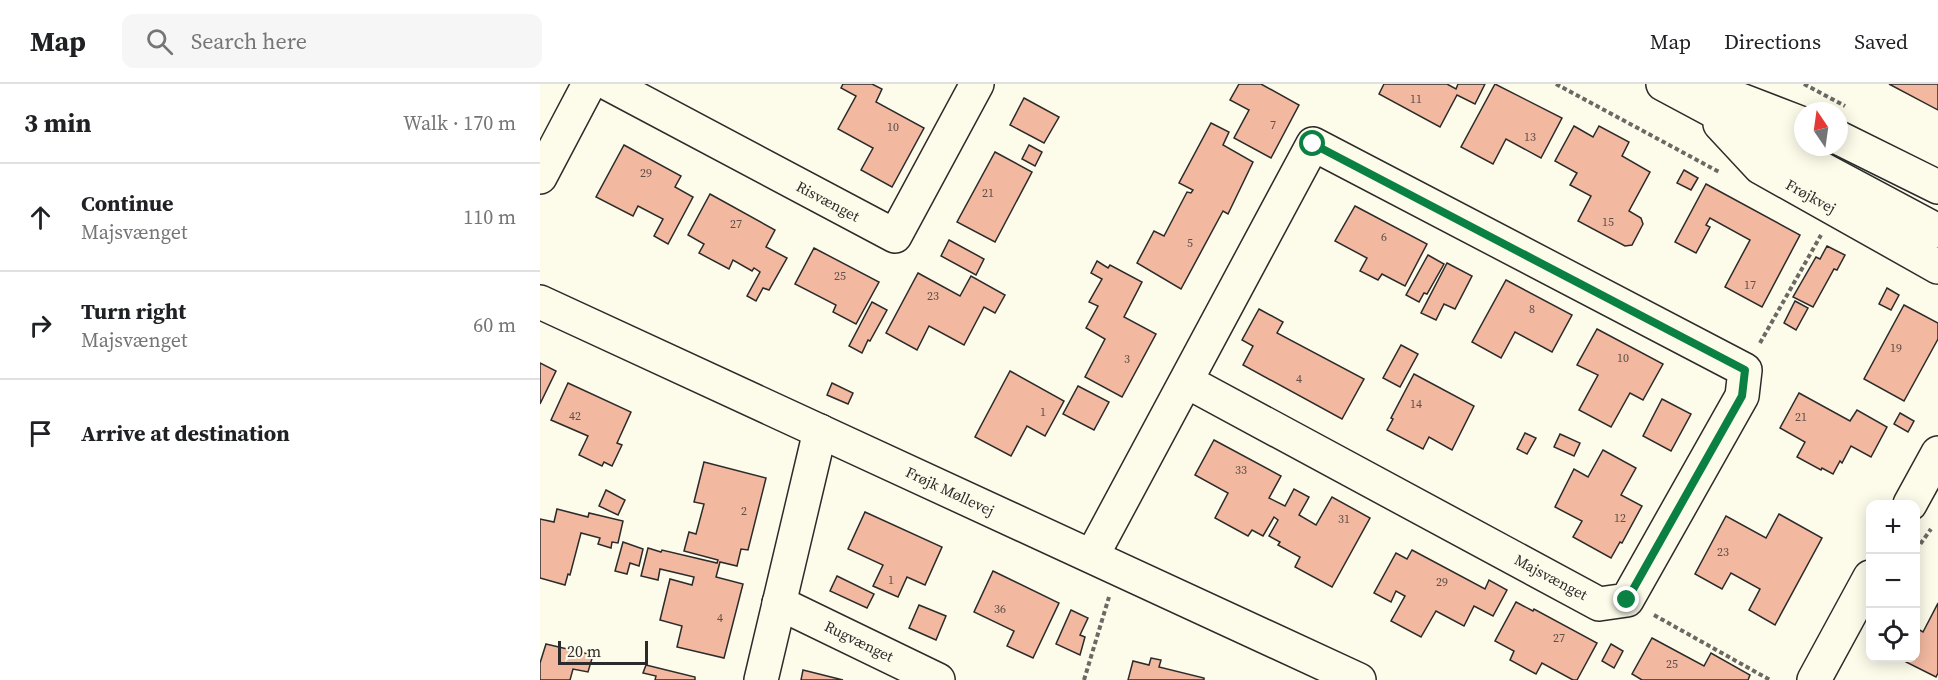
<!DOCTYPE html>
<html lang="en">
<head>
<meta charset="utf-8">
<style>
	body { margin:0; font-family:"Source Serif 4",serif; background:#f6f6f6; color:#202124 }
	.controls { position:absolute; right:18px; bottom:18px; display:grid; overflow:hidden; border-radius:12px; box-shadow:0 3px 15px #0003 }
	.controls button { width:54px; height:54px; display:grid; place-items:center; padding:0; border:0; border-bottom:2px solid #e0e0e0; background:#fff; color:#202124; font:30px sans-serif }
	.compass { position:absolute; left:1254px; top:18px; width:54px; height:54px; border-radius:50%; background:#fff; box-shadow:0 3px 15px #0003; rotate:347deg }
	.scale { position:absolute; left:18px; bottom:15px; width:90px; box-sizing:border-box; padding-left:6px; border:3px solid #2b2b2b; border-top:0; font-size:16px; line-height:21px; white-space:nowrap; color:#2b2b2b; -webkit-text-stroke:4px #fdfbea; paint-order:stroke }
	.stop { position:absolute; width:18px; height:18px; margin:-14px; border:4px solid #0b8043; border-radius:50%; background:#fff }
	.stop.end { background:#0b8043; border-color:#fff; box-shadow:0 2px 6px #0008 }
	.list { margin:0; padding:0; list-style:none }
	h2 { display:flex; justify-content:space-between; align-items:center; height:78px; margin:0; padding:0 24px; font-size:26px }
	h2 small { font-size:20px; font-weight:400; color:#757577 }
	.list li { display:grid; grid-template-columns:39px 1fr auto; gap:18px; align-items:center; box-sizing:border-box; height:108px; padding:0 24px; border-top:2px solid #e0e0e0 }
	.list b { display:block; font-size:22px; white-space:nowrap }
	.list p { margin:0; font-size:20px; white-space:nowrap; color:#757577 }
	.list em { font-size:20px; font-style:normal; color:#757577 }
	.icon { flex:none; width:33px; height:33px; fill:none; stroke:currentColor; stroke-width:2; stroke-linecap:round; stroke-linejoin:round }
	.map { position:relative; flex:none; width:1398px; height:596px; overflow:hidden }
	header { display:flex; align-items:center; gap:36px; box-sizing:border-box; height:84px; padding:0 30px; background:#fff; border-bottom:2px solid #e0e0e0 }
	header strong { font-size:28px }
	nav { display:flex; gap:33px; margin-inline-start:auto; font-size:21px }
	.search { width:420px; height:54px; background:#f6f6f6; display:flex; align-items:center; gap:15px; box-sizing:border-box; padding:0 21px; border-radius:12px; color:#757577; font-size:22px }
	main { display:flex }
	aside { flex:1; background:#fff }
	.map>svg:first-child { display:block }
	.building { fill:#f2b8a0; stroke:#2b2b2b; stroke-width:1.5 }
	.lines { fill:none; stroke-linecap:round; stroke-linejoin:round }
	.minor-casing { stroke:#2b2b2b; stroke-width:36 }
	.path { stroke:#6a6964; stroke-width:4; stroke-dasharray:4.5 3; stroke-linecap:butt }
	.minor { stroke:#fdfbea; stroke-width:33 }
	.route { stroke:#0b8043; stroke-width:8 }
	.labels { text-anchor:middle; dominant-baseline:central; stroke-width:4.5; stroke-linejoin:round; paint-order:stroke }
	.number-label { font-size:12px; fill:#5d4e48 }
	.street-label { font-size:15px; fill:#2b2b2b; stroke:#fdfbea }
</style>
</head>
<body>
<header>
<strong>Map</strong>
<div class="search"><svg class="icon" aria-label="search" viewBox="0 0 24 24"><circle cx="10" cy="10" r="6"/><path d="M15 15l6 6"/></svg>Search here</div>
<nav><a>Map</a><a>Directions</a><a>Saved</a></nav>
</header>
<main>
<aside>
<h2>3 min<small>Walk · 170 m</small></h2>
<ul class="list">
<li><svg class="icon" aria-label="ahead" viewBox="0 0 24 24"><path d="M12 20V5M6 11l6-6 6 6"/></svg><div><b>Continue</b><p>Majsvænget</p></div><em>110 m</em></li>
<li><svg class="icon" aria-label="right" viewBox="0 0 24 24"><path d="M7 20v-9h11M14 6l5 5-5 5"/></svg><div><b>Turn right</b><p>Majsvænget</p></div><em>60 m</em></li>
<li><svg class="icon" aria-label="arrive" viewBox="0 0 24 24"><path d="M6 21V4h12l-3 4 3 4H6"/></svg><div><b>Arrive at destination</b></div></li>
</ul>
</aside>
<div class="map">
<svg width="1398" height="596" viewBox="0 0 1398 596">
	<rect width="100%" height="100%" fill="#fdfbea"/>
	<g class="building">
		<polygon points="303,0 332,0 342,5 336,18 384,44 352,103 321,86 333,64 298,45 316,12 301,4"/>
		<polygon points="699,0 721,0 759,21 731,74 694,54 709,26 690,16"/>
		<polygon points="844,0 907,0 916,5 918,0 945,0 935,20 917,11 900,43 839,10"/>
		<polygon points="955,0 1022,34 1001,74 966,55 953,80 921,63"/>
		<polygon points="1349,0 1398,0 1398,26"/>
		<polygon points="484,14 519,33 504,59 470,41"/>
		<polygon points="671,39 689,48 683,61 713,78 688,130 683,127 641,205 597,179 614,147 624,152 647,108 651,109 653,106 639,99"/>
		<polygon points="1034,42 1053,53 1059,42 1089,58 1082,72 1110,88 1089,127 1101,134 1103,140 1092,161 1085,162 1038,137 1051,112 1030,101 1037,89 1015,77"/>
		<polygon points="84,61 141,92 135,103 153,113 128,160 114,152 123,135 98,122 93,132 56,113"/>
		<polygon points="489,61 502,68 495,82 482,75"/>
		<polygon points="455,68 492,88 455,158 417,138"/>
		<polygon points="1144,86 1158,94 1151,106 1137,99"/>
		<polygon points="1166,100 1260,151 1222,223 1185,203 1210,156 1170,134 1166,141 1170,143 1156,169 1135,158"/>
		<polygon points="170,110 235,146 226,163 247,174 229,206 223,204 216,217 207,212 220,188 214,184 212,187 193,176 189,185 159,169 164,160 148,151"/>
		<polygon points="815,122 887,160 865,202 842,190 838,196 820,187 827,174 795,157"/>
		<polygon points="409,156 444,175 436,191 401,172"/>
		<polygon points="1287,162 1305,171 1297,186 1294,185 1273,223 1253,213 1276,173 1280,175"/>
		<polygon points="274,164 339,198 316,240 293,228 296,221 255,200"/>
		<polygon points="888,171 904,180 887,210 884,209 879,218 866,211"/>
		<polygon points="557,177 568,184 570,181 602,198 584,233 616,250 582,313 545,293 565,255 546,244 558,222 549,218 562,195 551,189"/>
		<polygon points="907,179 932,192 915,225 904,220 896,236 881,229"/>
		<polygon points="378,189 420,212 431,192 465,211 455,229 444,223 424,261 389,242 377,266 346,249"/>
		<polygon points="966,196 1032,231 1012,268 975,248 961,274 932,258"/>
		<polygon points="1347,204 1359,211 1351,226 1339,220"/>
		<polygon points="1255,217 1268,224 1256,246 1244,239"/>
		<polygon points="332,218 347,226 330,257 328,256 322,269 309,262"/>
		<polygon points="1364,221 1398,239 1398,255 1364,317 1324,295"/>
		<polygon points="719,225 743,238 737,249 824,295 802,335 703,281 713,262 702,256"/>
		<polygon points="1057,245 1123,280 1103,316 1090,309 1071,343 1039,326 1058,291 1037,281"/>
		<polygon points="861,261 878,270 860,303 843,294"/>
		<polygon points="0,279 16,287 0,320"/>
		<polygon points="470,287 524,317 505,352 487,342 471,372 435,353"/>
		<polygon points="874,290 934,322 912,366 889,353 883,365 847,346 853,335 851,334"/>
		<polygon points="28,299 91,328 77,359 82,361 72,382 64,378 62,382 39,371 48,352 11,336"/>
		<polygon points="292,299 313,309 308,320 287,311"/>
		<polygon points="538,302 569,318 554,346 523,330"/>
		<polygon points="1259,309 1310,337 1317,326 1347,343 1331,373 1311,362 1302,379 1300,377 1293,390 1282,384 1281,386 1257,373 1265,358 1240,344"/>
		<polygon points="1122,315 1151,330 1131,367 1103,352"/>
		<polygon points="1360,329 1374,337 1368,348 1354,340"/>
		<polygon points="985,349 996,354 987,370 977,365"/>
		<polygon points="1020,350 1040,359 1034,372 1014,363"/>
		<polygon points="674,356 741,392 729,414 745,422 754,405 769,413 759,431 776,441 792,413 830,434 792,503 755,483 760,473 738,461 740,458 729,452 738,436 734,433 723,452 712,446 708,452 675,434 688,409 655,391"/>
		<polygon points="1063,366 1096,384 1081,411 1102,422 1082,459 1080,458 1071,474 1033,453 1042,437 1015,423 1034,385 1048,393"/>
		<polygon points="164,378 226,394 208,466 201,465 197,482 180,478 176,493 203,500 184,574 137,563 142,542 120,536 130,495 152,501 154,493 120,485 118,496 101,492 108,464 121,468 122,466 177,479 178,476 144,467 149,448 156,450 164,420 154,418"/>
		<polygon points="66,406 85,416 78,431 59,422"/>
		<polygon points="17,425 48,433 49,429 83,437 78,459 72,458 71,464 58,460 60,454 41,449 30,491 28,490 25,501 0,494 0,435 14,438"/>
		<polygon points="325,428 402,463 385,501 367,493 358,513 333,502 343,481 308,465"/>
		<polygon points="1239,430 1282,454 1235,541 1209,526 1220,505 1191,489 1182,505 1155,490 1186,432 1226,454"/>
		<polygon points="83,458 103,465 99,482 90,479 87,490 75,487"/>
		<polygon points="872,466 945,505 949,496 967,506 953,532 934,522 924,542 896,527 881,553 851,537 865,512 856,507 851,518 834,509 856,469 867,475"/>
		<polygon points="453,487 519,519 493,574 467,562 474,547 434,528"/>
		<polygon points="297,492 334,510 327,524 290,507"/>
		<polygon points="976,518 993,527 994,525 1057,559 1037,596 1033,596 1002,579 996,590 970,576 974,567 955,557"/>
		<polygon points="1398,519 1398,589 1396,593 1366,578 1369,574 1376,574 1376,549 1378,545 1383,548"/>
		<polygon points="379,521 406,532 396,556 369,544"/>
		<polygon points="531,526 548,534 540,551 545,553 540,571 516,560"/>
		<polygon points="1112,554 1164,582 1171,569 1210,591 1208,596 1102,596 1092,590"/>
		<polygon points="6,560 53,571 48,588 33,585 30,596 0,596 0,579"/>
		<polygon points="1071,560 1083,567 1074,584 1062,577"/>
		<polygon points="611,574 621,576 619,583 664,594 664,596 588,596 593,577 609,581"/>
		<polygon points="106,581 155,593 155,596 115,596 116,592 103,589"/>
		<polygon points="263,586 303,596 261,596"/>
	</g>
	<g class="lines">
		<defs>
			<g id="minor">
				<polyline points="69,0 355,152 437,0"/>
				<polyline points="1123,0 1398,147"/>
				<polyline points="1167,3 1263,40"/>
				<polyline points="1180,40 1220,83 1398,183"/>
				<polyline points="1299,54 1398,103"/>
				<polyline points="0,93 49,0"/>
				<polyline points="0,218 819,596"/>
				<polyline points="1370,420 1398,369"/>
				<polyline points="552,472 773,60 1205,286 1202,312 1087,516 1059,520 646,297"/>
				<polyline points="239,519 398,596"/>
				<polyline points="221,596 280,347"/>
				<polyline points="1274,596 1330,493"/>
			</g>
		</defs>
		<use href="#minor" class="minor-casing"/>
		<g class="path">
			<polyline points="1016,0 1181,89"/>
			<polyline points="1264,0 1305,22"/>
			<polyline points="1220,259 1281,151"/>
			<polyline points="1376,466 1391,445"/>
			<polyline points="1114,531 1230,596"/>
			<polyline points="544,596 569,513"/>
		</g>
		<use href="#minor" class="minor"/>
	</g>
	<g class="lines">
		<polyline class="route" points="773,60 1205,286 1202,312 1087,516"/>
	</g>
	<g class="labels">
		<g class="number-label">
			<text x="876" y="15">11</text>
			<text x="733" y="41">7</text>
			<text x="353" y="43">10</text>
			<text x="990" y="53">13</text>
			<text x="106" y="89">29</text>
			<text x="448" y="109">21</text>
			<text x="1068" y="138">15</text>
			<text x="196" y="140">27</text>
			<text x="844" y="153">6</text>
			<text x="650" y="159">5</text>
			<text x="300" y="192">25</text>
			<text x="1210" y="201">17</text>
			<text x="393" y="212">23</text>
			<text x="992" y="225">8</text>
			<text x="1356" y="264">19</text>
			<text x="1083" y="274">10</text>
			<text x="587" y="275">3</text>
			<text x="759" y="295">4</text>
			<text x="876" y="320">14</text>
			<text x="503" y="328">1</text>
			<text x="35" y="332">42</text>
			<text x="1261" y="333">21</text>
			<text x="701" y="386">33</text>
			<text x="204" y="427">2</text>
			<text x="1080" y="434">12</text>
			<text x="804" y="435">31</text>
			<text x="1183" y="468">23</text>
			<text x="351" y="496">1</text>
			<text x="902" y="498">29</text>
			<text x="460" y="525">36</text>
			<text x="180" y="534">4</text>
			<text x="1019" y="554">27</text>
			<text x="1132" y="580">25</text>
		</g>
		<g class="street-label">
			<text transform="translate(1271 112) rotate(29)">Frøjkvej</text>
			<text transform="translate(288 117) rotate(28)">Risvænget</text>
			<text transform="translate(410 407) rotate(25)">Frøjk Møllevej</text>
			<text transform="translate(1011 493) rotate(28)">Majsvænget</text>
			<text transform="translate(319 557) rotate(26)">Rugvænget</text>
		</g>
	</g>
</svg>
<div class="controls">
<button>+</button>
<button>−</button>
<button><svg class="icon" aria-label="locate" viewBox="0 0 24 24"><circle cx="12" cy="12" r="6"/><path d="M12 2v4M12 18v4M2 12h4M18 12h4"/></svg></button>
</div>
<svg class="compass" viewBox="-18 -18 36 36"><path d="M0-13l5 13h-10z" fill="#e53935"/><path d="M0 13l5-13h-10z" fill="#757577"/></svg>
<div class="scale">20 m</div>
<div class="stop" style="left:773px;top:60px"></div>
<div class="stop end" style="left:1087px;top:516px"></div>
</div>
</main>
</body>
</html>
